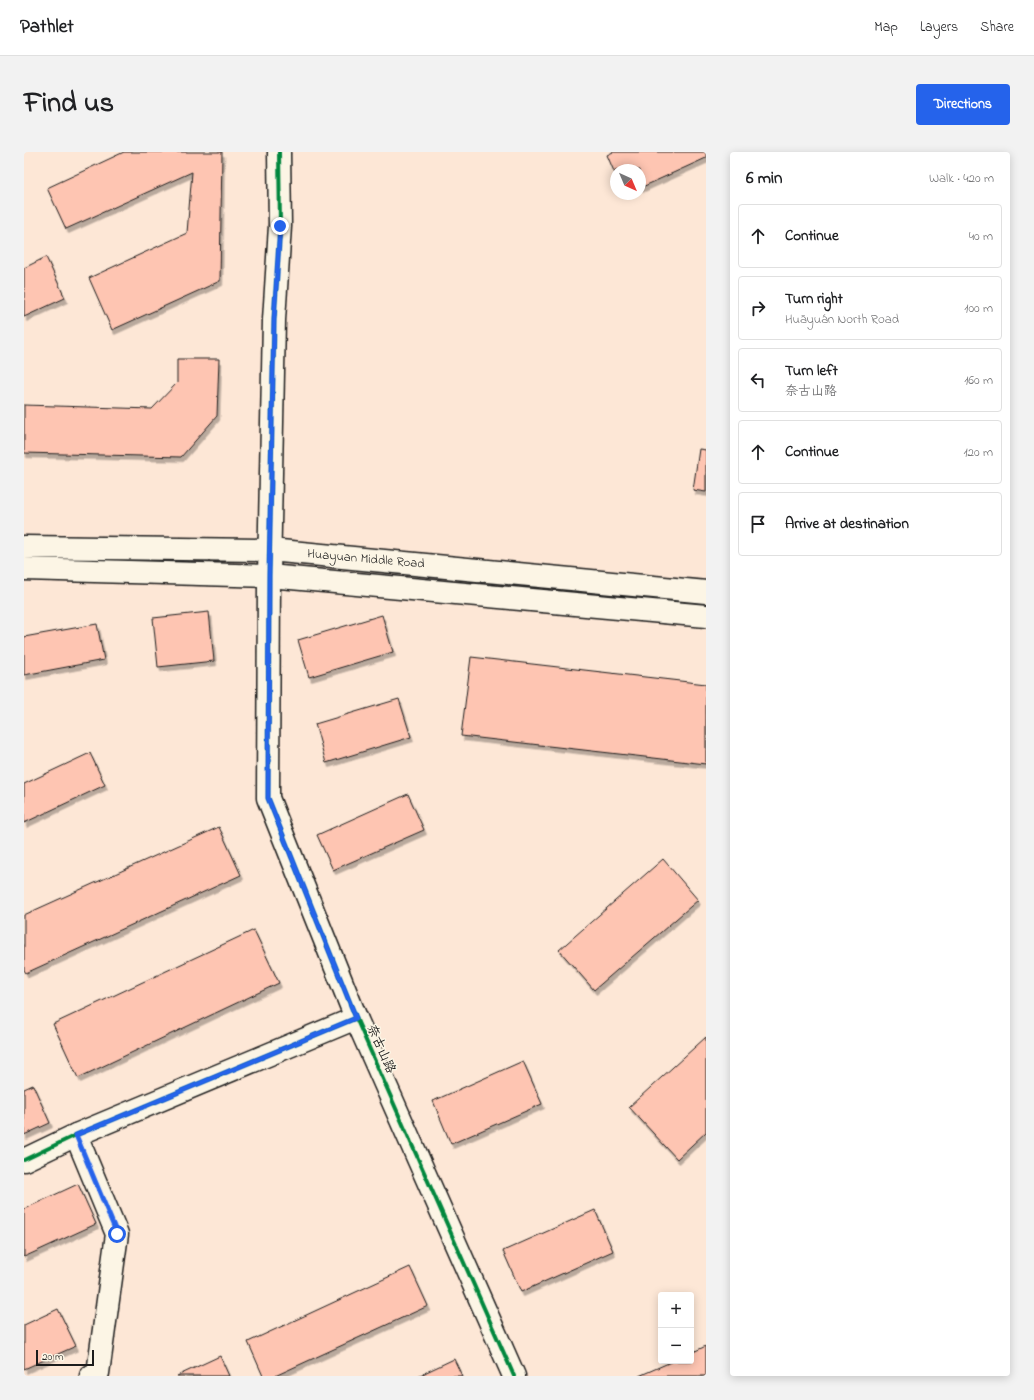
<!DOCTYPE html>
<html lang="en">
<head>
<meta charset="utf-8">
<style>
	body { margin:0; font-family:"Indie Flower","LXGW WenKai TC",sans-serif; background:#f2f2f2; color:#202124 }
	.controls { position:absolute; right:12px; bottom:12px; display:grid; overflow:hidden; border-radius:4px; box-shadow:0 2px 10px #0003 }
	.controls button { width:36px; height:36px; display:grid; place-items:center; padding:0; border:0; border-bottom:1px solid #e0e0e0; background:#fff; color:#202124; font:20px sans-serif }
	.compass { position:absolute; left:586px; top:12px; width:36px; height:36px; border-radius:50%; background:#fff; box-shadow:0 2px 10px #0003; rotate:136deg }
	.scale { position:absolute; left:12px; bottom:10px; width:58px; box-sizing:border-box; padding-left:4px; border:2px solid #1c1c1c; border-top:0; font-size:11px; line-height:14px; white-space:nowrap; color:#1c1c1c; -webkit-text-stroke:3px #fcf5e5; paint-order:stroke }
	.stop { position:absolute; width:12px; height:12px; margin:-9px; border:3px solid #2563eb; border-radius:50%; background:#fff }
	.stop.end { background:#2563eb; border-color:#fff; box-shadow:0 1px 4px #0008 }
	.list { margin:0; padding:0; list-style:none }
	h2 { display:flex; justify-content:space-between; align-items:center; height:52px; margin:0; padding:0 16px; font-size:17px }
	h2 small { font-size:13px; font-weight:400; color:#757577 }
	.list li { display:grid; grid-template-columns:26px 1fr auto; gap:12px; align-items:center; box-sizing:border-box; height:64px; margin:0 8px 8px; padding:0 8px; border:1px solid #e0e0e0; border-radius:4px }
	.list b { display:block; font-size:15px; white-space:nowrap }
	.list p { margin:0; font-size:13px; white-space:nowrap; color:#757577 }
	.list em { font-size:13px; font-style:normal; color:#757577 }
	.icon { flex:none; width:22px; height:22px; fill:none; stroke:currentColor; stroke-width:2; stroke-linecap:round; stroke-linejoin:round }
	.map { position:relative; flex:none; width:682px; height:1224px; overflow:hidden; border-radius:4px }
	header { display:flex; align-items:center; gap:24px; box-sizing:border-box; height:56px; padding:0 20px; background:#fff; border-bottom:1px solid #e0e0e0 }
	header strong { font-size:19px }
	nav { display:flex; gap:22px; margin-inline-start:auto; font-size:14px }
	.intro { display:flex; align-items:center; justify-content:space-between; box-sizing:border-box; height:96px; padding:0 24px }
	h1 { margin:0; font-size:28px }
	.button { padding:10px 18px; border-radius:4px; background:#2563eb; color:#fff; font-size:14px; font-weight:700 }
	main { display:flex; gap:24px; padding:0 24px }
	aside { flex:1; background:#fff; border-radius:4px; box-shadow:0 2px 10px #0003 }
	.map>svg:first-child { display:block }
	.building { fill:#fec5b2; stroke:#1c1c1c; filter:url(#shadow) }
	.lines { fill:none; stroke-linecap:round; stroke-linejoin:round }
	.street-casing { stroke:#1c1c1c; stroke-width:25 }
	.secondary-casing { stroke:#1c1c1c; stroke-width:25 }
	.street { stroke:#fcf5e5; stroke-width:22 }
	.secondary { stroke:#fcf5e5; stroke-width:22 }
	.cycleway-casing { stroke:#fcf5e5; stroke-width:6 }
	.cycleway { stroke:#00873e; stroke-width:4 }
	.route { stroke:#2563eb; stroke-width:5 }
	.labels { text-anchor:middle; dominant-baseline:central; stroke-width:3; stroke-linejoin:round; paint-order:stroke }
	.street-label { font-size:13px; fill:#1c1c1c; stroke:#fcf5e5 }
</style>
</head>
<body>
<header>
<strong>Pathlet</strong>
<nav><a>Map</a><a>Layers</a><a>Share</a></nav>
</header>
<div class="intro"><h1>Find us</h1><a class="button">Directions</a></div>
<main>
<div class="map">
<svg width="682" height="1224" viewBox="0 0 682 1224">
	<defs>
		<filter id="shadow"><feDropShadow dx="2.5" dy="4.5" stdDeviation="0" flood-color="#0004"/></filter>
	</defs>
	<rect width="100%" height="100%" fill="#fde7d6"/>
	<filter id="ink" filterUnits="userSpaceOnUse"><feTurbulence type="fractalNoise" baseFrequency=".025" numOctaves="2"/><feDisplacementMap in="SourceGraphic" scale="8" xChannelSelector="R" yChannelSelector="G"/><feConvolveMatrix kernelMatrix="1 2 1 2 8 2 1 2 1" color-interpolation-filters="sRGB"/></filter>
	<g filter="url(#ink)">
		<g class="building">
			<polygon points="100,0 198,0 196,129 88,178 65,126 163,81 168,20 42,77 23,36"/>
			<polygon points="589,0 682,0 682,6 616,36 616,18 592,18 592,24 583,3"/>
			<polygon points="22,105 41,146 0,165 0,116"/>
			<polygon points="153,207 195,207 193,264 157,305 0,301 0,253 128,257 153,231"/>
			<polygon points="675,297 682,298 682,340 669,338"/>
			<polygon points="185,460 190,509 134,515 129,466"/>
			<polygon points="358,463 369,500 285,525 274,488"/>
			<polygon points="73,472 80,508 0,523 0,485"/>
			<polygon points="447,505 682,532 682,612 437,584"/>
			<polygon points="375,547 387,585 302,611 291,572"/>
			<polygon points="66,601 81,633 0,671 0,632"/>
			<polygon points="384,642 400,678 309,718 293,683"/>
			<polygon points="195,675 217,723 2,821 0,818 0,763"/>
			<polygon points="639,707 674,748 570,838 535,798"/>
			<polygon points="230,778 255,831 54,926 29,872"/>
			<polygon points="682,885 682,980 653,1007 605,955"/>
			<polygon points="499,909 518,952 427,992 409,949"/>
			<polygon points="9,933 26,971 0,983 0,937"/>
			<polygon points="54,1032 72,1072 0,1105 0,1057"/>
			<polygon points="571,1058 589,1099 497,1140 479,1099"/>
			<polygon points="386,1115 404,1154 251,1224 239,1224 224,1190"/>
			<polygon points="34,1157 52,1194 0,1217 0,1173"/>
			<polygon points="682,1194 682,1224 615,1224 649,1209 667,1209 667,1201"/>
			<polygon points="196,1204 205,1224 153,1224"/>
			<polygon points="430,1207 438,1224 394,1224"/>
		</g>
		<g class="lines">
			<defs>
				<polyline id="street" points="52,983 93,1082 74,1221 67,1224"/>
				<g id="secondary">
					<polyline points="255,0 256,74 250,168 245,424 244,646 332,866 490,1224"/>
					<polyline points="0,395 246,398 682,440"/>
					<polyline points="0,417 245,424 682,464"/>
					<polyline points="0,1008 52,983 332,866"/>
				</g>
			</defs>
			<use href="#street" class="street-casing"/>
			<use href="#secondary" class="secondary-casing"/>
			<use href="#street" class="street"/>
			<use href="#secondary" class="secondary"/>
			<defs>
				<g id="cycleway">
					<polyline points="255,0 256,74 250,168 245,424 244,646 332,866 490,1224"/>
					<polyline points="0,1008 52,983 332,866"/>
				</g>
			</defs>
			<use href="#cycleway" class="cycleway-casing"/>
			<use href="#cycleway" class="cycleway"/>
		</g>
	</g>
	<g class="lines" filter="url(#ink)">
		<polyline class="route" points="93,1082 52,983 332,866 244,646 245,424 250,168 256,74"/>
	</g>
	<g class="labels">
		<g class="street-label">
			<text transform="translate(342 407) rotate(5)">Huayuan Middle Road</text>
			<text transform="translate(357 897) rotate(66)">奈古山路</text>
		</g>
	</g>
</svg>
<div class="controls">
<button>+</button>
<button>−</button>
</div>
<svg class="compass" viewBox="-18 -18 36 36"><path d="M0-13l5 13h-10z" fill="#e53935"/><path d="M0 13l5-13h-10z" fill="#757577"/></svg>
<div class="scale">20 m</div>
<div class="stop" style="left:93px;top:1082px"></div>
<div class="stop end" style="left:256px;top:74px"></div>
</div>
<aside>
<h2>6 min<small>Walk · 420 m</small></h2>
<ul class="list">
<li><svg class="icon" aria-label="ahead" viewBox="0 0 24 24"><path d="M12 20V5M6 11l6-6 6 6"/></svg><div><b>Continue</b></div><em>40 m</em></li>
<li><svg class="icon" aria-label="right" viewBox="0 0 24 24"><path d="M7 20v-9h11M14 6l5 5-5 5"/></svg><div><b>Turn right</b><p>Huāyuán North Road</p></div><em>100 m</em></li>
<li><svg class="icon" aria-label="left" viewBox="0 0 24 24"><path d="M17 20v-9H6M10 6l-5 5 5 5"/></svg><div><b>Turn left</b><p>奈古山路</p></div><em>160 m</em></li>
<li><svg class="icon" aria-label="ahead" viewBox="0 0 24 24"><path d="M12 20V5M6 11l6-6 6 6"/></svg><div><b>Continue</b></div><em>120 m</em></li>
<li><svg class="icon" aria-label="arrive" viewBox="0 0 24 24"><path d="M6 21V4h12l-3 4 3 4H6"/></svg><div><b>Arrive at destination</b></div></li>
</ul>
</aside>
</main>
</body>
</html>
